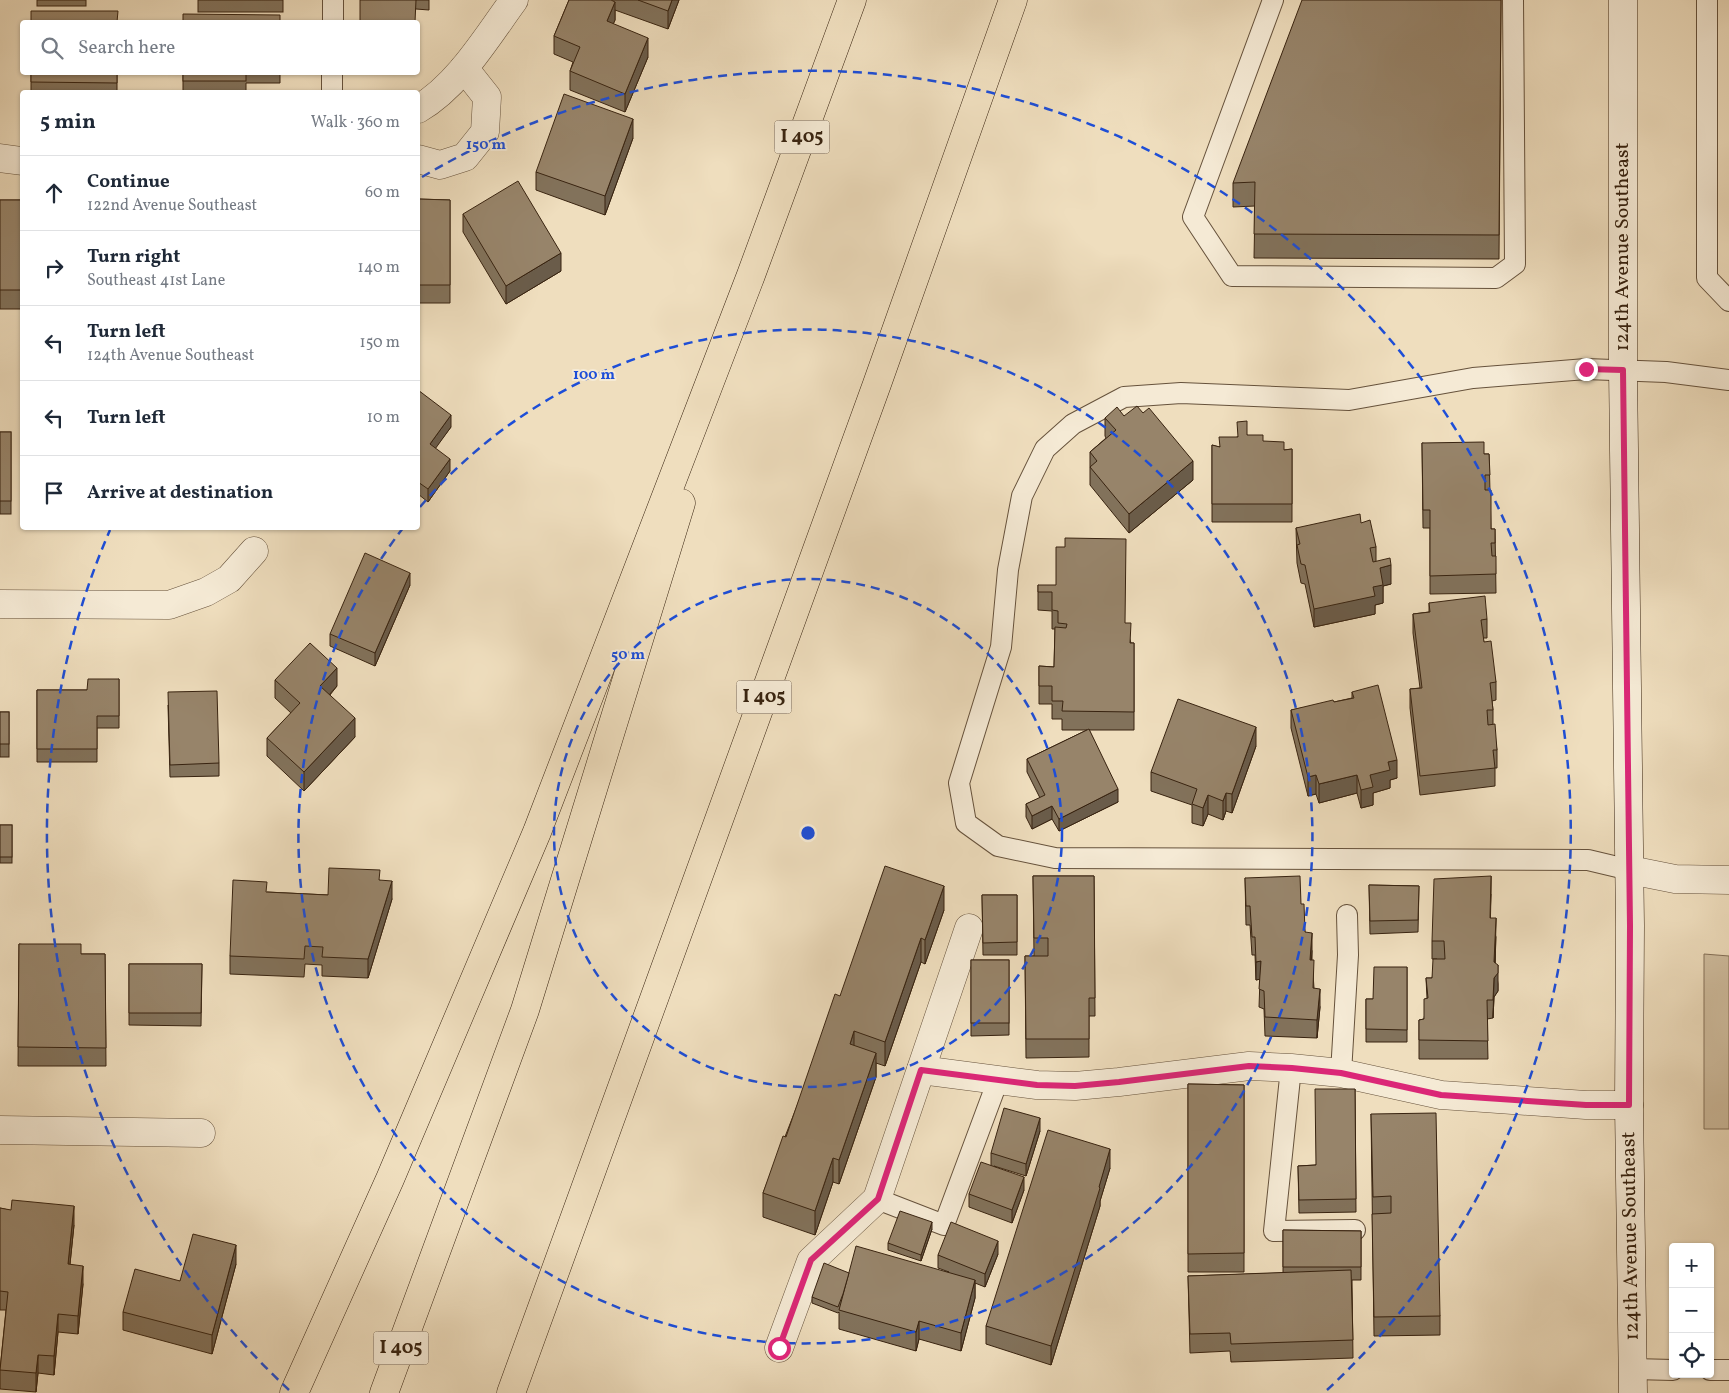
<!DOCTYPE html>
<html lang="en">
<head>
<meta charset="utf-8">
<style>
	body { margin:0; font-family:Vollkorn,serif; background:#f2f2f3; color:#1f2937 }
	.controls { position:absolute; right:15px; bottom:15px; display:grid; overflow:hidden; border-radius:5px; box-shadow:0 1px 4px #0004 }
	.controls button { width:45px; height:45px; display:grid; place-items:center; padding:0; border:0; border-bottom:1px solid #e0e1e3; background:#fff; color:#1f2937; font:25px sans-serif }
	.stop { position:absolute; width:15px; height:15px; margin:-11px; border:4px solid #db2777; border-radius:50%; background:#fff }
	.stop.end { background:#db2777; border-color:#fff; box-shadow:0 1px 5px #0008 }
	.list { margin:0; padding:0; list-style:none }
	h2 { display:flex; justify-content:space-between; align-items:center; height:65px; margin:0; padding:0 20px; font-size:21px }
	h2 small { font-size:16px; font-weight:400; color:#747a83 }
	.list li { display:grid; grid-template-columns:32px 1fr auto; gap:15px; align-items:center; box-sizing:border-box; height:75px; padding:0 20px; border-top:1px solid #e0e1e3 }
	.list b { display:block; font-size:19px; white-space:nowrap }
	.list p { margin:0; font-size:16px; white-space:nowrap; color:#747a83 }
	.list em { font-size:16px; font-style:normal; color:#747a83 }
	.icon { flex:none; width:28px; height:28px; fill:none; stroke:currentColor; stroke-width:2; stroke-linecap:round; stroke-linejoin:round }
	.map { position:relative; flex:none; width:1729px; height:1393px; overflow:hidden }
	.search { position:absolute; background:#fff; box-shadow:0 1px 4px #0004; left:20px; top:20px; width:400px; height:55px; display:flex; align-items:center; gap:12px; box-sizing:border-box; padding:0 18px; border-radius:5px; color:#747a83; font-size:19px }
	.panel { position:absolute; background:#fff; box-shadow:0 1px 4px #0004; left:20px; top:90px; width:400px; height:440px; border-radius:5px }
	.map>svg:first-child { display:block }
	.green { fill:#d0bea0; stroke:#847058 }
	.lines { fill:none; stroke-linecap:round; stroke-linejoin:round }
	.lane-casing { stroke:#66523c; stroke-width:22 }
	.street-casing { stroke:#66523c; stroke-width:29 }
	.secondary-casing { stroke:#382310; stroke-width:29 }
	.highway-casing { stroke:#382310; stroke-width:29 }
	.lane { stroke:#f5ead5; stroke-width:20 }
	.street { stroke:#f5ead5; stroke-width:28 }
	.secondary { stroke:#f5ead5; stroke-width:28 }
	.highway { stroke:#efdebe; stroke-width:28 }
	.wall { fill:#82725b; stroke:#382310 }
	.shaded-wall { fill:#6a5c4a; stroke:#382310 }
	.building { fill:#97846a; stroke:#382310 }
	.route { stroke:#db2777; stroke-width:6 }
	.ring { fill:none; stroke:#1d4ed8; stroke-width:2.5; stroke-dasharray:9 6 }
	.labels { text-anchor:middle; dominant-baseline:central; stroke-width:4; stroke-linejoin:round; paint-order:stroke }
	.shield { fill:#f5ead5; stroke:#715f4b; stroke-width:1 }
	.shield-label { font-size:19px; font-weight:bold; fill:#382310 }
	.street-label { font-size:20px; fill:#382310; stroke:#f5ead5 }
	.centre { fill:#1d4ed8; stroke:#f5ead5; stroke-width:2.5 }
	.ring-label { font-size:15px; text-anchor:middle; font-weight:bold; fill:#1d4ed8; stroke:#f5ead5; stroke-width:4; stroke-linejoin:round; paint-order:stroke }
</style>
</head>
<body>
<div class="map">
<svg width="1729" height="1393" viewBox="0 0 1729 1393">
	<rect width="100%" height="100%" fill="#efdebe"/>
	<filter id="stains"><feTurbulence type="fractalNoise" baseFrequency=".004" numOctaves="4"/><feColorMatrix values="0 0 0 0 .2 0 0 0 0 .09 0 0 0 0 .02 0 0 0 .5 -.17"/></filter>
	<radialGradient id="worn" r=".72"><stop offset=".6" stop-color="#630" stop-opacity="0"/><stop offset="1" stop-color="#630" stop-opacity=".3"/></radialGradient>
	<polygon class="green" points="1704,954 1729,956 1729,1129 1704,1129"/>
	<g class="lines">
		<defs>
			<g id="lane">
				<polyline points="1273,0 1193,217 1232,276 1496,278 1515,264 1513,0"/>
				<polyline points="1707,0 1707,278 1729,301"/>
				<polyline points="333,22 333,0"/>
				<polyline points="332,92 332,72"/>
				<polyline points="1630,870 1588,860 1055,858 998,846 966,823 959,783 1001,647 1008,570 1022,496 1045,449 1073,424 1124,397 1181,393 1349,400 1473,378 1586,369 1666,372 1729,380"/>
				<polyline points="1291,1068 1274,1231 1355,1230"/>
				<polyline points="1341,1073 1348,955 1347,915"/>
				<polyline points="877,1199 944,1225 998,1080"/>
				<polyline points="1633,1369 1673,1370"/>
				<polyline points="1710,1370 1729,1370"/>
			</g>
			<g id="street">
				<path d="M418,109C458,86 487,37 514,0"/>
				<polyline points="0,158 22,161"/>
				<polyline points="418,159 440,165 465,157 485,132 487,97 464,68"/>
				<polyline points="0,604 169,605 206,592 229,579 254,551"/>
				<polyline points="1630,870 1675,879 1729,880"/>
				<polyline points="921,1070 1037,1085 1075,1086 1119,1082 1249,1066 1291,1068 1341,1073 1441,1095 1586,1105 1629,1105"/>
				<polyline points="0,1130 201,1133"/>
				<polyline points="779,1348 811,1261 877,1199 969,928"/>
			</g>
			<polyline id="secondary" points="1623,0 1623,370 1630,926 1629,1105 1633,1393"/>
			<g id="highway">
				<polyline points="294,1393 390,1179 537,832 751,275 852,0"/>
				<polyline points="384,1393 525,1010 681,503"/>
				<polyline points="511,1393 877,384 1013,0"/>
			</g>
		</defs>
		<use href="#lane" class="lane-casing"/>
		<use href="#street" class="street-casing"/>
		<use href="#secondary" class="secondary-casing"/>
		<use href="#highway" class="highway-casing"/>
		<use href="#lane" class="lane"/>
		<use href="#street" class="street"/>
		<use href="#secondary" class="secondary"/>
		<use href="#highway" class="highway"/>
	</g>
	<g class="wall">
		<rect x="37" y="0" width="49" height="6"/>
		<rect x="198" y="0" width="85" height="12"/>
		<polygon points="360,0 429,0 429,10 416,9"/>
		<polygon points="569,0 679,0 668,29 615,10 615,20 613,24 648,57 625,112 570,90 570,71 573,62 554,54 554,36"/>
		<polygon points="1501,0 1499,259 1254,258 1255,206 1233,207 1233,183"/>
		<rect x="31" y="72" width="86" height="20"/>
		<polygon points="183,72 280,72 280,83 246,83 246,92 183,92"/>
		<polygon points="633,138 605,215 536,190 536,172"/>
		<polygon points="418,199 450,200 450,303 418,303"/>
		<rect x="0" y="200" width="22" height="109"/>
		<polygon points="463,214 561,271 506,304 463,232"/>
		<polygon points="418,390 451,427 435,448 450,471 428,502 418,494"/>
		<polygon points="1124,416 1193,480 1129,533 1090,485 1090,452 1106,438 1105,436 1105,418"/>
		<rect x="0" y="432" width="11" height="82"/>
		<polygon points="1247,435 1284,450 1292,449 1292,522 1212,522 1212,445 1219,447 1237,437"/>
		<polygon points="1422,443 1484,454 1489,454 1491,529 1495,529 1496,593 1430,594 1430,528 1423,528"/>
		<polygon points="1361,523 1376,547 1376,561 1391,584 1383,586 1383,603 1375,605 1375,614 1314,627 1305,584 1301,583 1297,563 1296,528"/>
		<polygon points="410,585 375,666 330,646 330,634"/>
		<polygon points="1038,585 1125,623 1131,643 1134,643 1134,730 1089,730 1118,802 1059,831 1052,819 1032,829 1026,817 1026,804 1040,798 1027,772 1027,759 1087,730 1062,730 1062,719 1052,719 1052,704 1039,704 1039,666 1054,667 1055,629 1052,629 1052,611 1038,610"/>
		<polygon points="1429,603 1487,619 1487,638 1483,638 1484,642 1496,682 1496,700 1492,701 1493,710 1493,725 1497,750 1497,768 1495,768 1495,786 1420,795 1410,708 1410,689 1420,688 1413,633 1413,614 1429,612"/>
		<polygon points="119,679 119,728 97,728 97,762 37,762 37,690 87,690"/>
		<polygon points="275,680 337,686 330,695 355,737 304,791 267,756 267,738 291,713 275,698"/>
		<polygon points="1352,692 1397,778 1390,780 1390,788 1373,793 1373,805 1361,808 1357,793 1319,803 1316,794 1308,796 1291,728 1291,710 1334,702 1352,698"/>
		<polygon points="168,705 219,763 219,776 170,777"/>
		<rect x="0" y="712" width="9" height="45"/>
		<polygon points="1256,746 1232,813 1226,811 1223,820 1208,814 1203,826 1192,823 1192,805 1151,791 1151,772"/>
		<rect x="0" y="825" width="12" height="38"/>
		<polygon points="1033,876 1094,876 1095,1016 1089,1016 1089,1057 1026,1058 1025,956 1034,956"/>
		<polygon points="1245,878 1301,904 1305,932 1312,951 1312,960 1314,988 1320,1007 1317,1038 1265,1036 1264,1009 1259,1007 1260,979 1256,980 1255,955 1252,955 1250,925 1246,925"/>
		<polygon points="380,880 392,899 368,978 322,976 322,965 305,964 304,977 230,974 230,956 267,892 328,895"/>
		<polygon points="1369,885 1419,886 1418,932 1370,934"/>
		<polygon points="1491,894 1490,918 1496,937 1495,962 1498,984 1498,991 1494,997 1493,1018 1487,1019 1488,1059 1419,1059 1419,1020 1424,1019 1427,998 1426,978 1432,978 1437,959 1432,959 1432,941"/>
		<polygon points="982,895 1017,895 1017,955 983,955"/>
		<polygon points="944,910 925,964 921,962 885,1066 876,1063 876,1077 839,1184 833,1182 815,1235 763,1217 763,1193 840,996"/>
		<polygon points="19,944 81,954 105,954 106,1066 18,1066"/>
		<polygon points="971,960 1009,960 1009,1035 971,1036"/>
		<polygon points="129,964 202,964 201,1026 129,1025"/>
		<polygon points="1407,967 1407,1042 1366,1042 1366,999 1373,999"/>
		<polygon points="1188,1084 1244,1085 1244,1272 1188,1272"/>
		<polygon points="1355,1089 1356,1212 1299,1213 1298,1166 1316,1165"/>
		<polygon points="1371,1114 1440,1316 1440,1335 1374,1336"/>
		<polygon points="1040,1131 1026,1176 994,1166 1024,1190 1012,1223 969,1207 969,1194 991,1165 991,1153"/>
		<polygon points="1110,1168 1100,1201 1100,1206 1051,1365 986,1344 986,1326"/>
		<polygon points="0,1208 74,1225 70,1264 83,1284 78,1334 58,1332 54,1375 38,1373 36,1392 0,1389 0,1370 6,1310 0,1310"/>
		<polygon points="932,1229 921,1261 888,1250 888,1243"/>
		<polygon points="1283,1230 1361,1231 1361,1280 1352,1280 1353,1358 1231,1362 1230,1351 1190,1353 1188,1276 1283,1273"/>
		<polygon points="998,1254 985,1287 975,1283 975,1298 961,1351 919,1339 916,1351 839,1329 839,1312 838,1313 812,1303 812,1297 849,1273 949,1272 938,1268 938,1255"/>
		<polygon points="236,1264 212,1354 123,1330 123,1312 180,1281"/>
	</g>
	<g class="shaded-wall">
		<polygon points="672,0 679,0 668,29 668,11"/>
		<polygon points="615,2 615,20 607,39 607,21"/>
		<polygon points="648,38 648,57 625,112 625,94"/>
		<polygon points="633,119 633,138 605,215 605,196"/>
		<polygon points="561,253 561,271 506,304 506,286"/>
		<polygon points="451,415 451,427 430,456 430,444"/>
		<polygon points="450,459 450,471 428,502 428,489"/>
		<polygon points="1193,461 1193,480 1129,533 1129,514"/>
		<polygon points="1391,565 1391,584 1383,586 1383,603 1375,605 1375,614 1314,627 1314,609 1373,587 1380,568"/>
		<polygon points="410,573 410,585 375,666 375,653"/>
		<polygon points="337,668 337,686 320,705 320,686"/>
		<polygon points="355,718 355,737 304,791 304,772"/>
		<polygon points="1256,727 1256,746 1232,813 1232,794"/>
		<polygon points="1397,760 1397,778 1390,780 1390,788 1373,793 1373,805 1361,808 1361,790 1370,775 1388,762"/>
		<polygon points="1316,775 1316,794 1308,796 1308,777"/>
		<polygon points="1357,775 1357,793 1319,803 1319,784"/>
		<polygon points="1118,789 1118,802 1059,831 1059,819"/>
		<polygon points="1226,793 1226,811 1223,820 1223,801"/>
		<polygon points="1208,795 1208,814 1203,826 1203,808"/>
		<polygon points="1052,806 1052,819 1032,829 1032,816"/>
		<polygon points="1491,876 1491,894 1490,936 1490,918"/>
		<polygon points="392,881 392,899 368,978 368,959"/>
		<polygon points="944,886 944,910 925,964 925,940"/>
		<polygon points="1496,918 1495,977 1498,965 1498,991 1494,997 1493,1018 1494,978"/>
		<polygon points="1312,933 1312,951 1310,979 1310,960"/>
		<polygon points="921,938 921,962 885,1066 885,1042"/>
		<polygon points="1261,961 1261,979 1256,980 1256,962"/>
		<polygon points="1320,989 1320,1007 1317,1038 1317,1020"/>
		<polygon points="854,1031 854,1055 850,1044"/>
		<polygon points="876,1053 876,1077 839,1184 839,1160"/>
		<polygon points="1040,1118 1040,1131 1026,1176 1026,1164"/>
		<polygon points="1110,1149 1110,1168 1100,1201 1100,1206 1051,1365 1051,1346"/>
		<polygon points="833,1158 833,1182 815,1235 815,1211"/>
		<polygon points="1024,1177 1024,1190 1012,1223 1012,1210"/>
		<polygon points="74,1206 74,1225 68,1283 68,1264"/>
		<polygon points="932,1222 932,1229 921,1261 921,1255"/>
		<polygon points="998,1241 998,1254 985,1287 985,1274"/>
		<polygon points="236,1245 236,1264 212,1354 212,1335"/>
		<polygon points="83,1266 83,1284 78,1334 78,1316"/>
		<polygon points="975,1280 975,1298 961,1351 961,1333"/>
		<polygon points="58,1314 58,1332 54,1375 54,1356"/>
		<polygon points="919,1321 919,1339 916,1351 916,1332"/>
		<polygon points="38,1355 38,1373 36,1392 36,1373"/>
	</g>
	<g class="building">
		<polygon points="360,0 416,0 415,22 360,22"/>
		<polygon points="569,0 611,0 615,2 607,21 648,38 625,94 570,71 580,47 554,36"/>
		<polygon points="638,0 672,0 668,11"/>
		<polygon points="1302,0 1501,0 1499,235 1254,234 1255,182 1233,183"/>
		<polygon points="31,11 118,11 117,22 31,22"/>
		<polygon points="183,14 280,15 280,22 183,22"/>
		<polygon points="31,72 117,72 117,83 31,82"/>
		<rect x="183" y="72" width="63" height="9"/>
		<polygon points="564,94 633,119 605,196 536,172"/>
		<polygon points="518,181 561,253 506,286 463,214"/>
		<polygon points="418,199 450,200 450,285 418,285"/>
		<rect x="0" y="200" width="22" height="90"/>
		<polygon points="418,390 451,415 430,444 450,459 428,489 418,482"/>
		<polygon points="1137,406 1143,413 1149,408 1193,461 1129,514 1090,467 1097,461 1090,452 1116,430 1105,418 1117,407 1124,416"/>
		<polygon points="1247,421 1247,435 1263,435 1263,441 1284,442 1284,450 1292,449 1292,504 1212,504 1212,445 1220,447 1219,437 1238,437 1237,422"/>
		<rect x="0" y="432" width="11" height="69"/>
		<polygon points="1484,442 1484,454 1489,454 1490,475 1485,475 1485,490 1491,490 1491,529 1495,529 1495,543 1491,543 1492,556 1496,556 1496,574 1430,576 1430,510 1423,510 1422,443"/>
		<polygon points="1360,514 1361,523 1370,520 1376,547 1370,548 1373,562 1390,558 1391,565 1380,568 1383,585 1373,587 1375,596 1314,609 1305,565 1301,564 1297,545 1300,544 1296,528"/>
		<polygon points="1065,538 1126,539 1125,623 1131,623 1130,643 1134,643 1134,712 1062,711 1063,701 1052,701 1052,686 1039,686 1039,666 1054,667 1055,627 1066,628 1067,624 1058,623 1058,611 1052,610 1052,592 1038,592 1038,585 1056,585 1056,547 1065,547"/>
		<polygon points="365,553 410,573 375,653 330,634"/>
		<polygon points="1485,596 1487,619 1481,620 1484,642 1491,641 1496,682 1490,683 1493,710 1487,710 1488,725 1495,724 1497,750 1493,750 1495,768 1420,776 1410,689 1422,688 1413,614 1430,612 1429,603"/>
		<polygon points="310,643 337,668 320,686 355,718 304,772 267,738 300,703 275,680"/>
		<polygon points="88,679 119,679 119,716 97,716 97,749 37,749 37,690 87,690"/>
		<polygon points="1378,685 1397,760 1388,762 1390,770 1370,775 1373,787 1361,790 1357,775 1319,784 1316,775 1308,777 1291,710 1333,700 1334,702 1354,698 1352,692"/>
		<polygon points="217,691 219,763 170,765 168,692"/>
		<polygon points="1178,699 1256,727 1232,794 1226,793 1223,801 1208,795 1203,808 1192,804 1197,789 1151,772"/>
		<rect x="0" y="712" width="9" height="32"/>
		<polygon points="1089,729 1118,789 1059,819 1052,806 1032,816 1026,804 1045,795 1027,759"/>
		<rect x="0" y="825" width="12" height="32"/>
		<polygon points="885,866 944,886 925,940 921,938 885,1042 854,1031 850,1044 876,1053 839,1160 833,1158 815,1211 763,1193 783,1136 786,1137 835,994 840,996"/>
		<polygon points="329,868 380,870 379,880 392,881 368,959 322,957 323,947 305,946 304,959 230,956 233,880 267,882 266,892 328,895"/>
		<polygon points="1033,876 1094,876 1095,998 1089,998 1089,1039 1026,1039 1025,956 1048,956 1048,938 1034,938"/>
		<polygon points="1300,876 1301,904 1304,904 1305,932 1312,933 1310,960 1314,960 1313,988 1320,989 1317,1020 1265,1017 1264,991 1259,989 1261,961 1256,962 1255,937 1252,937 1250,906 1246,906 1245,878"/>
		<polygon points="1491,876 1490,918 1496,918 1494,962 1498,965 1498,973 1494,978 1493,1000 1487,1000 1488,1041 1419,1040 1419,1020 1424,1019 1424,999 1428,998 1426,978 1432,978 1433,959 1445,959 1444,941 1432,941 1434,879"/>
		<polygon points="1369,885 1419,886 1418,920 1370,921"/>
		<polygon points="982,895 1017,895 1017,942 983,943"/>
		<polygon points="19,944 81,944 81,954 105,954 106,1048 18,1047"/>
		<rect x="971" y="960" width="38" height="63"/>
		<polygon points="129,964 202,964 201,1013 129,1013"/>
		<polygon points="1374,967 1407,967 1407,1030 1366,1029 1366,999 1373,999"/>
		<polygon points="1188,1084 1244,1085 1244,1253 1188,1254"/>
		<polygon points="1315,1089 1355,1089 1356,1199 1299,1200 1298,1166 1316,1165"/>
		<polygon points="1004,1108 1040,1118 1026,1164 991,1153"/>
		<polygon points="1436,1113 1440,1316 1374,1317 1372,1214 1391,1213 1391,1196 1373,1197 1371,1114"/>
		<polygon points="1048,1130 1110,1149 1099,1187 1100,1188 1051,1346 986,1326"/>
		<polygon points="981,1162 1024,1177 1012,1210 969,1194"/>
		<polygon points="12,1200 74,1206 68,1264 83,1266 78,1316 58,1314 54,1356 38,1355 36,1373 0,1370 8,1292 0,1291 0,1208 11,1210"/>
		<polygon points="900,1211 932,1222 921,1255 888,1243"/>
		<polygon points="951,1222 998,1241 985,1274 938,1255"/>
		<polygon points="1283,1230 1361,1231 1361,1267 1283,1267"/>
		<polygon points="193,1234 236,1245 212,1335 123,1312 135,1269 180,1281"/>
		<polygon points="856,1246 975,1280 961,1333 919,1321 916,1332 839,1310"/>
		<polygon points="824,1263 849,1273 843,1294 838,1307 812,1297"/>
		<polygon points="1351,1270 1353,1340 1231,1344 1230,1333 1190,1334 1188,1276"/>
	</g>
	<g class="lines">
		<polyline class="route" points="779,1348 811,1260 878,1199 921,1070 1037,1085 1075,1086 1119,1082 1249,1066 1292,1068 1341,1073 1441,1095 1586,1105 1629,1105 1630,926 1623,370 1586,369"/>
	</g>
	<g class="ring">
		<circle cx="808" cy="833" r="254"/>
		<path d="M420 507A507 507 0 1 1 403 528"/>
		<path d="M289 1390A761 761 0 0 1 110 530M422 177A761 761 0 0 1 1327 1390"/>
	</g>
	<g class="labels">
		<g class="shield">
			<rect x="774.5" y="120.5" width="55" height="33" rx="4"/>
			<rect x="736.5" y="680.5" width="55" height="33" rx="4"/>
			<rect x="373.5" y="1331.5" width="55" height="33" rx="4"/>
		</g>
		<g class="shield-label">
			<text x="802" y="137">I 405</text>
			<text x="764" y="697">I 405</text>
			<text x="401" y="1348">I 405</text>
		</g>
		<g class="street-label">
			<text transform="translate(1623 247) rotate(-90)">124th Avenue Southeast</text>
			<text transform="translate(1631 1236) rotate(-91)">124th Avenue Southeast</text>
		</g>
	</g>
	<circle cx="808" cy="833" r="8" class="centre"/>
	<g class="ring-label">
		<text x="486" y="149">150 m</text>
		<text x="594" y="379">100 m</text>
		<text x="628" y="659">50 m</text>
	</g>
	<rect width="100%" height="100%" filter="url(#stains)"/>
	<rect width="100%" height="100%" fill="url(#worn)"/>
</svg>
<div class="controls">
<button>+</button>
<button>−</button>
<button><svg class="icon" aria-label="locate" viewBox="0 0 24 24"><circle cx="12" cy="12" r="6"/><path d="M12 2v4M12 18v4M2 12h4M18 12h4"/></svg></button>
</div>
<div class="stop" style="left:779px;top:1348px"></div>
<div class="stop end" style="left:1586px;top:369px"></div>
<div class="search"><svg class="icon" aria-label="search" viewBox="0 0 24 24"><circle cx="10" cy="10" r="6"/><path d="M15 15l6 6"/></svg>Search here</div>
<section class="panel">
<h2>5 min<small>Walk · 360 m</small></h2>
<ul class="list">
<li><svg class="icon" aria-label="ahead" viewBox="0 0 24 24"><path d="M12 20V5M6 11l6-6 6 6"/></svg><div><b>Continue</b><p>122nd Avenue Southeast</p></div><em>60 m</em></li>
<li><svg class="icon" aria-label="right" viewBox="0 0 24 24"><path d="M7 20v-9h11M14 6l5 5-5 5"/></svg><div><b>Turn right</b><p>Southeast 41st Lane</p></div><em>140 m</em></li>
<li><svg class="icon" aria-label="left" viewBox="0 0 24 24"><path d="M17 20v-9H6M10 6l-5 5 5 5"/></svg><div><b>Turn left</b><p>124th Avenue Southeast</p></div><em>150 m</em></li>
<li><svg class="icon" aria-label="left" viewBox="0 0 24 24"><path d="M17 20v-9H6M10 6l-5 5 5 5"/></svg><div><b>Turn left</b></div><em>10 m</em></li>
<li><svg class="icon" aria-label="arrive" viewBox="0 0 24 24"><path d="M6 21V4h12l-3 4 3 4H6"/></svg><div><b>Arrive at destination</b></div></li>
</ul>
</section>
</div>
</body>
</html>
